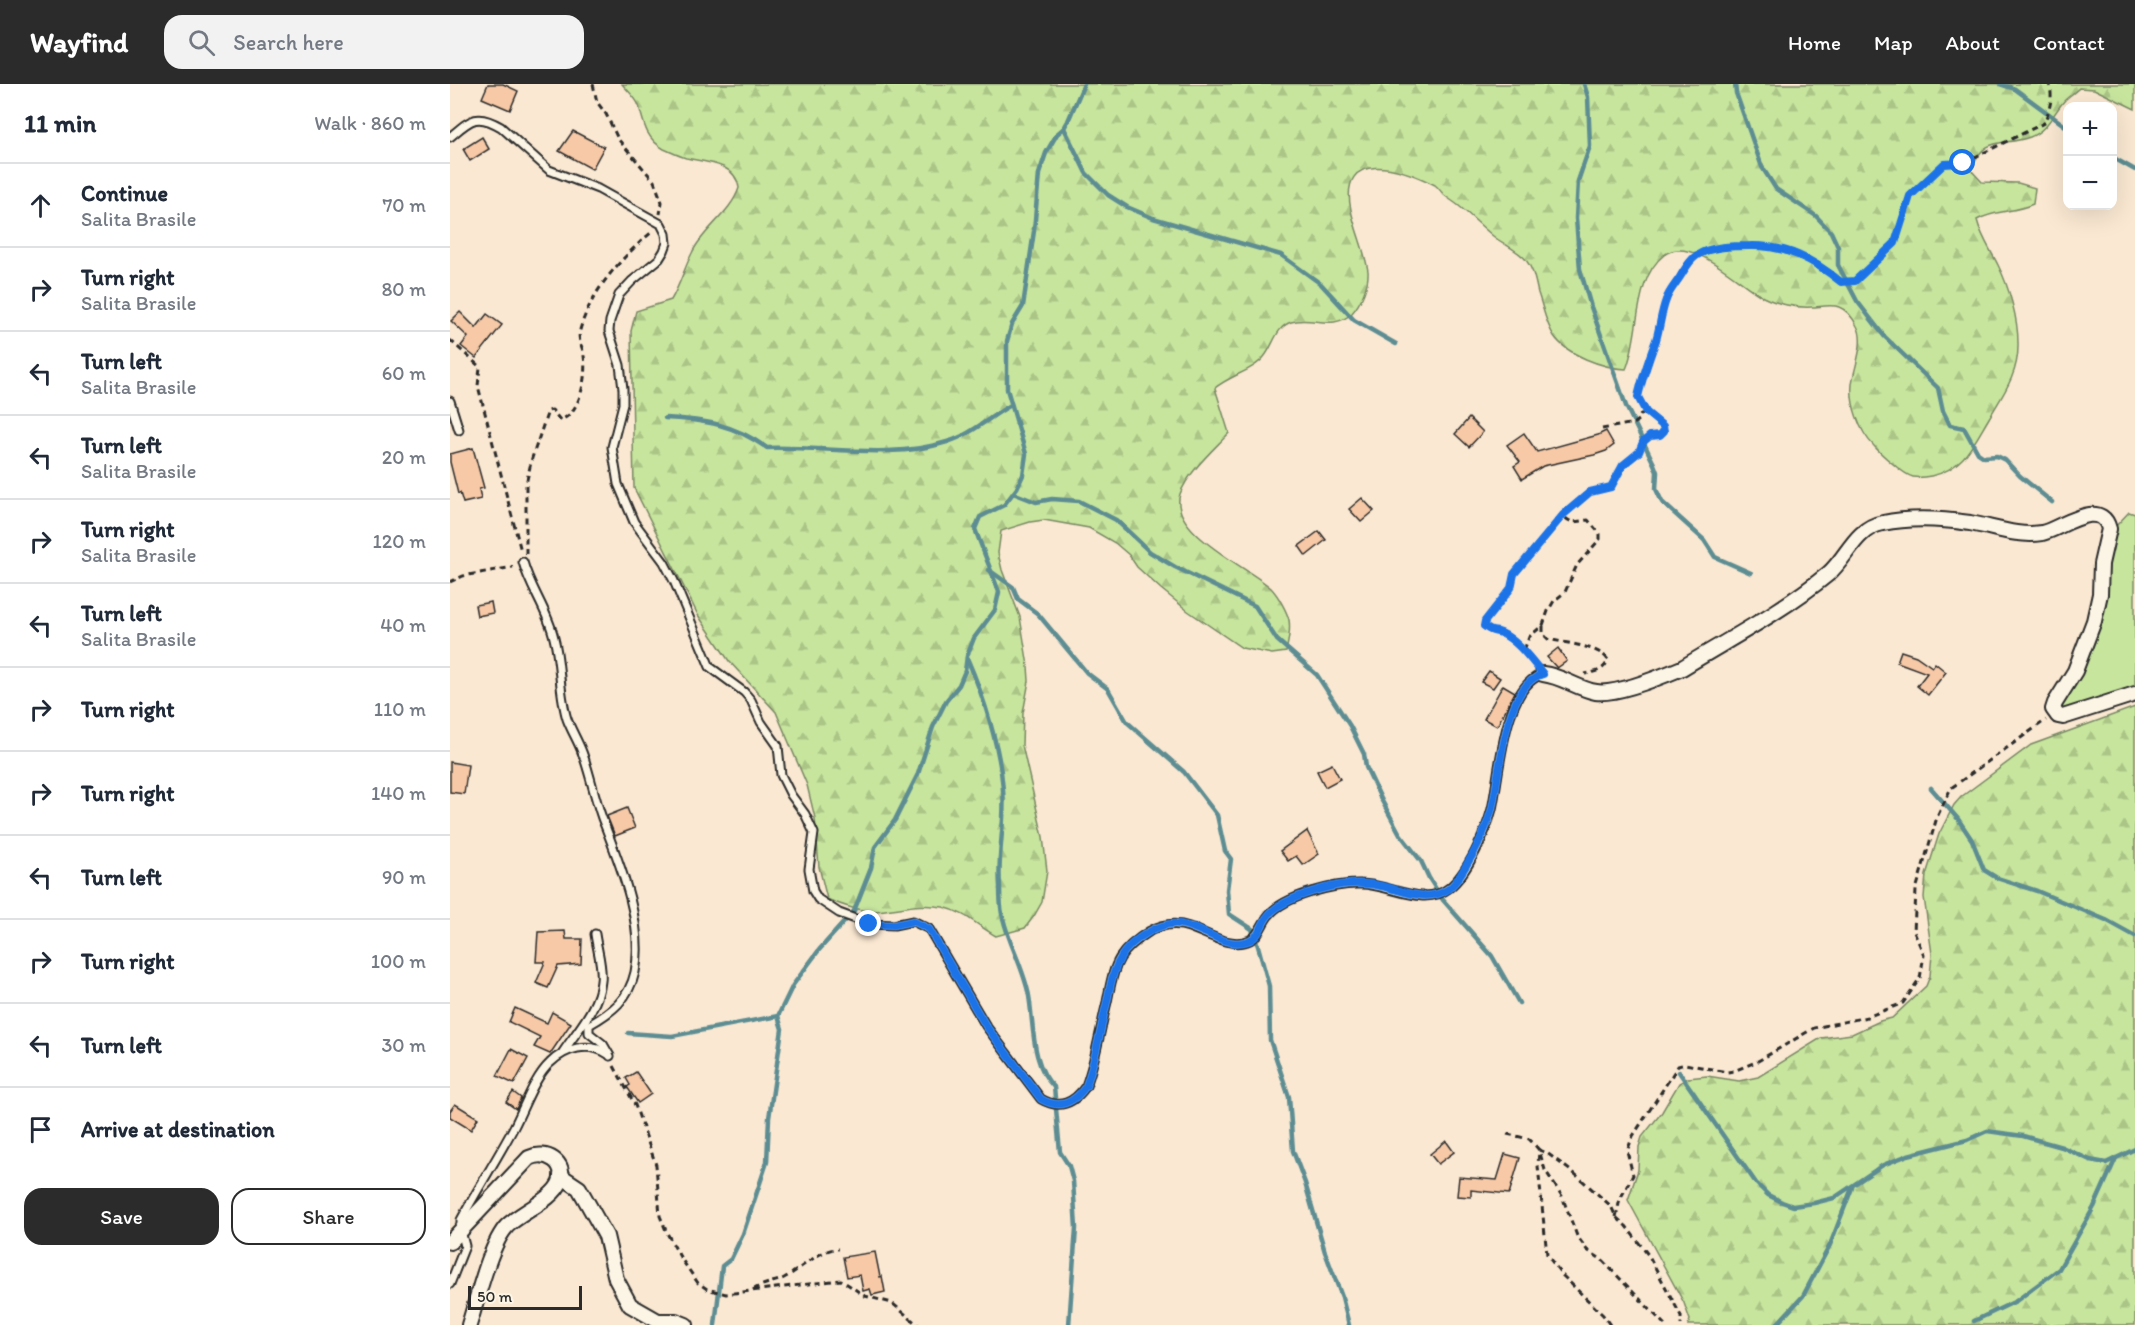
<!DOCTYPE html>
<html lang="en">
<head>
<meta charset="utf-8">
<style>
	body { margin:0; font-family:Itim,sans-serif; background:#f2f2f3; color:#1f2937 }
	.controls { position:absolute; right:18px; top:18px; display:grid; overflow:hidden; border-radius:12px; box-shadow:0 6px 24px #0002 }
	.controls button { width:54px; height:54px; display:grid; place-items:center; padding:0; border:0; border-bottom:2px solid #e0e1e3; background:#fff; color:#1f2937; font:30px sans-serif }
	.scale { position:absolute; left:18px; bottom:15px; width:114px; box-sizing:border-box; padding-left:6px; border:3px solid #2b2b2b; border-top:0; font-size:16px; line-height:21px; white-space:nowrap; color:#2b2b2b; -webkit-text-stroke:4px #fcf5e5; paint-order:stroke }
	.stop { position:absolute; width:18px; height:18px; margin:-14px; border:4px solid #1a73e8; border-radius:50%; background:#fff }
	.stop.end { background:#1a73e8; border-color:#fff; box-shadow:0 2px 6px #0008 }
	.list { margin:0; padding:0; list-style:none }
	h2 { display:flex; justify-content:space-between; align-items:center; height:78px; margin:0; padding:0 24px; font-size:26px }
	h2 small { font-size:20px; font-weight:400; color:#747a83 }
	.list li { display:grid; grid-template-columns:39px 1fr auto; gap:18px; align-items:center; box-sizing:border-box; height:84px; padding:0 24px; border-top:2px solid #e0e1e3 }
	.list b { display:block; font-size:22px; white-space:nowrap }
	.list p { margin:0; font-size:20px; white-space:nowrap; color:#747a83 }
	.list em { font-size:20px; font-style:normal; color:#747a83 }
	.actions { display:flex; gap:12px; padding:18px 24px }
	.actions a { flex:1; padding:14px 0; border:2px solid #2b2b2b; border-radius:18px; text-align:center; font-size:21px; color:#2b2b2b }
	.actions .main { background:#2b2b2b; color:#fff }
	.icon { flex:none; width:33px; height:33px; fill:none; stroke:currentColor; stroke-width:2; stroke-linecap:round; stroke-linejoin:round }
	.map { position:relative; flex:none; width:1685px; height:1241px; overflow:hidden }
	header { display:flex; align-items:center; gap:36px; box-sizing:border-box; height:84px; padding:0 30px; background:#2b2b2b; color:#fff }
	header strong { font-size:28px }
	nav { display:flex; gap:33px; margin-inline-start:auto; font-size:21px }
	.search { width:420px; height:54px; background:#f2f2f3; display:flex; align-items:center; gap:15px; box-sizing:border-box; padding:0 21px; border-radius:18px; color:#747a83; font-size:22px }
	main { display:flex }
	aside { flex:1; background:#fff }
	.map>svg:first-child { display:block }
	.green { fill:#c7e59d; stroke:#798864; stroke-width:1.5 }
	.forest { fill:url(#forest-firs); stroke:#798864; stroke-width:1.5 }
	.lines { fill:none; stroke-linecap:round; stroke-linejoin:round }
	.stream { stroke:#5d8d92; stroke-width:4.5 }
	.building { fill:#f7c9a6; stroke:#2b2b2b; stroke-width:1.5 }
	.service-casing { stroke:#2b2b2b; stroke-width:11 }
	.minor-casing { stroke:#2b2b2b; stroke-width:18 }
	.path { stroke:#2b2b2b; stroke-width:3; stroke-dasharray:6 4.5; stroke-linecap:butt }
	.service { stroke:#fcf5e5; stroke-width:7 }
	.minor { stroke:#fcf5e5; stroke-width:14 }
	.route { stroke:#1a73e8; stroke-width:8 }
</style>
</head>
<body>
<header>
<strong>Wayfind</strong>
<div class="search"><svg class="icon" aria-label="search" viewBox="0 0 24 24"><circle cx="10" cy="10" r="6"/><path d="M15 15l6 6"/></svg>Search here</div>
<nav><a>Home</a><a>Map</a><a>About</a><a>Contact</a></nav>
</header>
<main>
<aside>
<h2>11 min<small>Walk · 860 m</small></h2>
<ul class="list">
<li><svg class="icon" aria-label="ahead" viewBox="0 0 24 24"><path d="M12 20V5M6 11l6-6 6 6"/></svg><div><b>Continue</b><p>Salita Brasile</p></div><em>70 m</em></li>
<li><svg class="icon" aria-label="right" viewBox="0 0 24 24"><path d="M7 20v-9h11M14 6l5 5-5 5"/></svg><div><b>Turn right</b><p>Salita Brasile</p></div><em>80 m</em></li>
<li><svg class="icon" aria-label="left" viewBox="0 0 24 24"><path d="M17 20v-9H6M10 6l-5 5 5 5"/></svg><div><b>Turn left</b><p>Salita Brasile</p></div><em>60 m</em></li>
<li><svg class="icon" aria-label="left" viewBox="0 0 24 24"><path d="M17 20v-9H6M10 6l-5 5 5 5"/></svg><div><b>Turn left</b><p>Salita Brasile</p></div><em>20 m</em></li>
<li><svg class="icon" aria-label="right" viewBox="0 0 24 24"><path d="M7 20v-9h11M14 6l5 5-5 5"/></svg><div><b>Turn right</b><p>Salita Brasile</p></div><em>120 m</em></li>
<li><svg class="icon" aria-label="left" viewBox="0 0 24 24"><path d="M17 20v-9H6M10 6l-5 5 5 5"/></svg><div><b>Turn left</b><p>Salita Brasile</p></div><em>40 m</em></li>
<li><svg class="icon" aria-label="right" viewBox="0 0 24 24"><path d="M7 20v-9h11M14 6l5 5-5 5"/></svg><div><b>Turn right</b></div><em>110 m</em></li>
<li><svg class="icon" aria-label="right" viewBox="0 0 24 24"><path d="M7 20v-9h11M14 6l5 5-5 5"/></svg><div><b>Turn right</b></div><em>140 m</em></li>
<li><svg class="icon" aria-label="left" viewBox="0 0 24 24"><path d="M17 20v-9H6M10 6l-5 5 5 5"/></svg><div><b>Turn left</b></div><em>90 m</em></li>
<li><svg class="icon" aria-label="right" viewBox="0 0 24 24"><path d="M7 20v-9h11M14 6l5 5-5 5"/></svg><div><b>Turn right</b></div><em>100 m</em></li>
<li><svg class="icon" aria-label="left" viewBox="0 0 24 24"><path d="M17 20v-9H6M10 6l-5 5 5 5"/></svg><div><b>Turn left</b></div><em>30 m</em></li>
<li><svg class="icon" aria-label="arrive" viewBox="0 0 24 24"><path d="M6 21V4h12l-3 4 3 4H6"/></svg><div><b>Arrive at destination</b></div></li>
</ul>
<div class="actions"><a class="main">Save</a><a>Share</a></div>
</aside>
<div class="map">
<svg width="1685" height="1241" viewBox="0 0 1685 1241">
	<defs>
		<pattern id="forest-firs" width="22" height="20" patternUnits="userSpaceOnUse" patternTransform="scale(1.5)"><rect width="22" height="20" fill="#c7e59d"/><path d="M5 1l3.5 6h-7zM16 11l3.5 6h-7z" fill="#abc587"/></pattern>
	</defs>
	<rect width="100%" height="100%" fill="#fae8d2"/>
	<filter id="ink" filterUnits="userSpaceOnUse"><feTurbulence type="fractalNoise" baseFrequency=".0167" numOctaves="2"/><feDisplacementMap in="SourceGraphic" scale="12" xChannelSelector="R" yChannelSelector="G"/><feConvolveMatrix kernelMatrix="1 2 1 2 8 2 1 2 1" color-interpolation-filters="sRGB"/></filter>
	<g filter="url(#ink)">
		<polygon class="green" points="1679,428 1685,430 1685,606 1621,626 1612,624 1612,618 1623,596 1658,460 1666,442"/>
		<g class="forest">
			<path d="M172,0H1685V25L1644,5L1629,4C1625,8 1619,12 1615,16C1604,28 1597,47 1580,53C1553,63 1534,50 1521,86L1532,98L1568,99L1585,104L1583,120C1563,129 1545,126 1527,136C1531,152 1540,165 1548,181C1559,203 1568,234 1568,259C1569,289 1554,309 1539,334C1524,359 1513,386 1481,392C1476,393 1468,394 1463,393C1454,391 1431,370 1424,362C1409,347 1400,320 1402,300C1404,283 1416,258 1407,242C1403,234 1397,226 1389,223C1382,220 1369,223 1362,223C1346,224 1327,220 1313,213C1290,201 1241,150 1214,171C1183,195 1190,253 1176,285C1153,284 1117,271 1104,252C1096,240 1093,223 1088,209C1085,197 1084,186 1076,176C1068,166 1053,160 1043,152C1031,142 1020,131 1009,122C1004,118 999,115 994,111C991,108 989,104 985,101C952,84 888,63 901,126C905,146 915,167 918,187C919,201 911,219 902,229C883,248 861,231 841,238C825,244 824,261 814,273C804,286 779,292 765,304L779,349C763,366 738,388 730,410C718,448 798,483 821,504C828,511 837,528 839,536C841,547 838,558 836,568L822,570L792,564L738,527L711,505L687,483L679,471L665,459L639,444L594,436L580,438L551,447L548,469L552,486L570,533L578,582L579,597L573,629L572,661L593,753L597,787L592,818L584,832L575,844L546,852C528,842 515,828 493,823C468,818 447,826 423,827C408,827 391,821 377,815L369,783L365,734L357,701L326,628L279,577L248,531L184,404L181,247L186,227L221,216C230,201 234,185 242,169C253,145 281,129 289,104C286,79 255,78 236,74C229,72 221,68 214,65C196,55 194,40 189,22C187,15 177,6 172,0Z"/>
			<polygon points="1685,623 1685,1241 1238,1241 1240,1236 1234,1219 1178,1116 1188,1086 1189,1063 1192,1053 1212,1028 1229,999 1238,994 1257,992 1289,997 1308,993 1371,954 1402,950 1430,937 1442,934 1476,902 1480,892 1482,870 1474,813 1476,791 1489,750 1504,721 1511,713 1581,661"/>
		</g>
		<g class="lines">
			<g class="stream">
				<polyline points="1134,0 1138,13 1140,62 1128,97 1126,134 1130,185 1141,223 1176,322 1204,380 1207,388 1206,405 1212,418 1254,456 1265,473 1301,489"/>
				<polyline points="1285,0 1286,9 1312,83 1326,105 1366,132 1381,148 1388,163 1388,181 1407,217 1434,252 1488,304 1493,327 1500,341 1514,344 1528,369 1534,373 1547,372 1555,376 1570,392 1602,418"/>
				<polyline points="1550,0 1565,5 1618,44"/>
				<polyline points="614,44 636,89 658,111 677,123 703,134 831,171 871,200 904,236 946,260"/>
				<polyline points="1662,73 1685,86"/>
				<path d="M215,334C256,336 283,340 317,364C376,362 440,376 497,358C521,351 539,333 561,321"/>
				<polyline points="563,409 586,418 602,415 629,417 666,436 700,468 725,483 805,522 827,556 867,591 900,642 914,670 916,683 932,717 950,750 971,777 979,794 993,816 1042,872 1069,919"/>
				<polyline points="539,486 563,503 568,515 588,530 637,589 658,605 677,638 734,688 767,731 775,767 781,775 777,806 779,830 802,845 808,862 819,902 820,956 839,1013 843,1067 855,1099 875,1168 892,1213 899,1241"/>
				<path d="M517,574C534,613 550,664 553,706C556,738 547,770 550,802C550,812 550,824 553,834C559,860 574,885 579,912C584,941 581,981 604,1003L610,1068L619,1082L623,1097L626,1144L619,1241"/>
				<polyline points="1481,704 1508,735 1522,756 1534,786 1547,794 1587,807 1656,836 1685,852"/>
				<polyline points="178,949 222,952 328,932"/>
				<polyline points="1229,988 1306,1099 1318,1111 1332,1118 1343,1122 1364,1119 1384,1114 1433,1081 1458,1071 1517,1056 1537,1047 1573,1052 1612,1063 1640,1076 1656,1079 1685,1065"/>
				<polyline points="1524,1237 1566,1217 1609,1185 1644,1123 1666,1074"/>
				<polyline points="265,1241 272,1182 281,1175 293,1150 317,1078 319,1034 332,945 328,932 343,901 369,866 404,827 421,784 425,763 445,736 468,690 483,643 496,617 509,601 515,587 517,572 524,554 545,526 549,508 525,445 530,433 554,421 567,404 573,391 576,370 557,305 557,257 562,240 573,222 584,147 589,90 596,69 607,50 614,44 618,37 634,0"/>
				<polyline points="1326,1241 1353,1212 1380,1161 1402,1104"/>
			</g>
		</g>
		<g class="building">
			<polygon points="38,0 53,0 68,7 60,26 32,14"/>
			<polygon points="123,47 154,63 142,85 109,67"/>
			<polygon points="32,53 39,65 20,77 13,65"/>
			<polygon points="10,228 26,244 37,230 52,241 26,274 11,262 18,253 1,237"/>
			<polygon points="1019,334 1033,348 1019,363 1005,350"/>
			<polygon points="1156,347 1164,361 1156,367 1144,371 1093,382 1072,395 1064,382 1070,378 1057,361 1074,349 1087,368 1148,351"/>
			<polygon points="23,364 34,404 29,405 31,415 13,419 10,409 8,410 0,378 0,370"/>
			<polygon points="912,414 924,427 911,438 899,425"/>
			<polygon points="869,447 876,456 856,472 849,462"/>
			<polygon points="41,518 43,529 27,532 25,521"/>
			<polygon points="1108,564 1117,577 1107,584 1097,573"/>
			<polygon points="1451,567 1466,572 1482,583 1485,579 1496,588 1478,611 1467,602 1477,589 1447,578"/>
			<polygon points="1039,587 1050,594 1043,604 1031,598"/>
			<polygon points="1053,601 1065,608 1047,642 1034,635"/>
			<polygon points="0,678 18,681 14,710 0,708"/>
			<polygon points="882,680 890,695 875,703 867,687"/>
			<polygon points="177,724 185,744 165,752 157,732"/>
			<polygon points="857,747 869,770 853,781 846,772 838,777 830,767"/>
			<polygon points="115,847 116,855 132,855 131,880 108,882 98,904 86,899 95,878 86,878 88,848"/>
			<polygon points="65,924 97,939 102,928 121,939 100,970 84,963 90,953 59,938"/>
			<polygon points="61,965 78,974 64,1000 47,992"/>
			<polygon points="186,988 201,1010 188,1019 177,1003 180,1001 176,994"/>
			<polygon points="63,1008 71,1014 66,1025 56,1018"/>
			<polygon points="5,1020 28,1034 21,1046 0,1033 0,1027"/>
			<polygon points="996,1057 1004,1068 988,1080 980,1070"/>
			<polygon points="1055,1070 1070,1074 1059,1110 1021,1106 1021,1113 1007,1112 1009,1093 1047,1096"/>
			<polygon points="425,1168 430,1193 432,1192 435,1208 422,1211 420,1205 413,1207 410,1191 397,1193 393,1173"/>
		</g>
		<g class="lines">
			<defs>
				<g id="service">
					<path d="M0,53C20,36 26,28 51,43L99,86L148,105L211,140L216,150L217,159L214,167L209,175L182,197L169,211L160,237L159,247L170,281L173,305V320L162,363L168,400L184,438L214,478L224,497L260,583L294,608L301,616L311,638L328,662L331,691L341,711L355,730L364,749L359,785L363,807L368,815L389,829L419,840L444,841L463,837L479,845L536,942L591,1015C610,1026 624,1019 636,1002C646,975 650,946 657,918C660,904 662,887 670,874C677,863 689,854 700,847C713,840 725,838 739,843C757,849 780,865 800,856C810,851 812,839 819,831C834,812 887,799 911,800C940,800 974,824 999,804C1018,789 1036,748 1042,725C1050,690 1053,602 1093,590"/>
					<polyline points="0,317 9,346"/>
					<path d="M73,478C80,504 98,527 104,554C111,580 109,609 117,635C121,646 128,657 132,668C140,689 144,712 152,734C169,778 195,840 185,888C179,915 162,928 139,941V949L153,960L160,972"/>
					<path d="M113,968C126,948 149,923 151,897C153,883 147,865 145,850"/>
					<path d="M0,1200L15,1162L11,1147V1136C28,1104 47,1075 64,1043C74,1024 84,994 100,979C115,964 139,957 158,970"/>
				</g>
				<g id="minor">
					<path d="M1093,590C1112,592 1128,605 1146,608C1166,611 1213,592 1232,584C1281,554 1333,527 1378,490C1397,474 1405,444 1433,439C1461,433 1492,435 1520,439C1543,443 1568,453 1592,449C1609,446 1651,412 1659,445L1651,480L1650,510L1644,537L1625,587L1605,619L1603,625L1608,632L1613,633L1685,610"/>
					<polyline points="111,1092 129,1104 156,1152 166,1195 180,1221 208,1237 226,1237 236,1241"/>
					<path d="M0,1158L79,1074C96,1066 117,1078 110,1098C104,1115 70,1129 57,1142C40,1160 27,1216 19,1241"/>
				</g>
			</defs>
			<use href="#service" class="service-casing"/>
			<use href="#minor" class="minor-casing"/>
			<g class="path">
				<polyline points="143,0 147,18 156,30 168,55 204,97 212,118 210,130"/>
				<polyline points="0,256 30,283 28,302 71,467"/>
				<polyline points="1152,345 1184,339 1188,336 1191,330 1196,329"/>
				<path d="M76,470V400L82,374L98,327L102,326L110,336C131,330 137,291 134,272C133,262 127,257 130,246C141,206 172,173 203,147"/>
				<polyline points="0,498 13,492 63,483"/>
				<path d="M1093,542V550L1098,555C1114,559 1150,562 1158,576C1154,587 1145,588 1135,590"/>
				<path d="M1074,566L1079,553L1093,541L1098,527L1104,517L1115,508L1127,481L1150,455V450L1138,436C1127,437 1120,441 1113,431"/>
				<path d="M1084,579C1075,569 1064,555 1052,549C1043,546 1044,550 1034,542L1035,537L1061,504L1064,490L1113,431L1140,407L1161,403L1173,381L1189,367L1193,358L1200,352L1210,351L1214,347L1213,342L1196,329L1188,313L1210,243L1215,218L1235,182L1245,172L1258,167L1289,162L1332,164L1368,180L1391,198L1405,197L1445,159L1460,112L1494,80L1513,79L1594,39C1599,27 1604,13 1599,0"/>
				<polyline points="164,982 185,1021 206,1081 210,1132 217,1149 230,1173 248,1199 257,1205 276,1210 391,1196 415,1212 442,1219 468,1241"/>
				<polyline points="1057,1050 1079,1055 1084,1060 1089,1066 1095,1086 1112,1112 1127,1152 1137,1166 1151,1175 1215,1241"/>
				<polyline points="1166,1133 1170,1115 1183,1091 1177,1067 1183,1052 1228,982 1235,980 1277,988 1284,987 1308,977 1364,944 1417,933 1453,919 1470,894 1474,871 1464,848 1466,806 1487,733 1501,704 1596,636"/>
				<path d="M303,1206C313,1199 323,1199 334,1194C350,1186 371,1164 388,1165"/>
				<polyline points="1160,1241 1153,1231 1113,1192 1097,1171 1088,1082 1089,1066 1097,1069 1125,1090 1161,1122 1166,1133 1176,1142 1199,1172 1231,1232 1231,1241"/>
			</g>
			<use href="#service" class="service"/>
			<use href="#minor" class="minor"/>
		</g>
	</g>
	<g class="lines" filter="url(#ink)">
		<path class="route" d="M419,840L444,841L463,837L479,845L536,942L591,1015C610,1026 624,1019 636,1002C646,975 650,946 657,918C660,904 662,888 670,875C676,863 688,854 699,848C709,842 718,839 729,840C752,843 775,865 798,857C810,853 811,841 817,833C829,815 879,801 900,800C912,799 924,800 936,803C956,808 977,818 997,806C1005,801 1009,793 1014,785C1025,768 1035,748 1041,728C1051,693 1052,602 1093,590C1082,577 1067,556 1051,549C1043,546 1044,550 1034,542L1035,537L1061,504L1064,490L1113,431L1140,408L1161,403L1173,381L1189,368L1193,358L1200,352L1210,351L1214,347L1213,342L1196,328L1188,313C1192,294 1199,275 1206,256C1210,243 1211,229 1216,216C1219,207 1225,201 1230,193C1235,185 1239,177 1246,172C1260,162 1284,162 1300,162C1336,161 1364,176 1391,198L1405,197L1445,159L1460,112L1494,80L1513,79"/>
	</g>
</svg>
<div class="controls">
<button>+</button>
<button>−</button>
</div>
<div class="scale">50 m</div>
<div class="stop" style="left:1513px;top:79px"></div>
<div class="stop end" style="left:419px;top:840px"></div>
</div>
</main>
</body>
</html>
